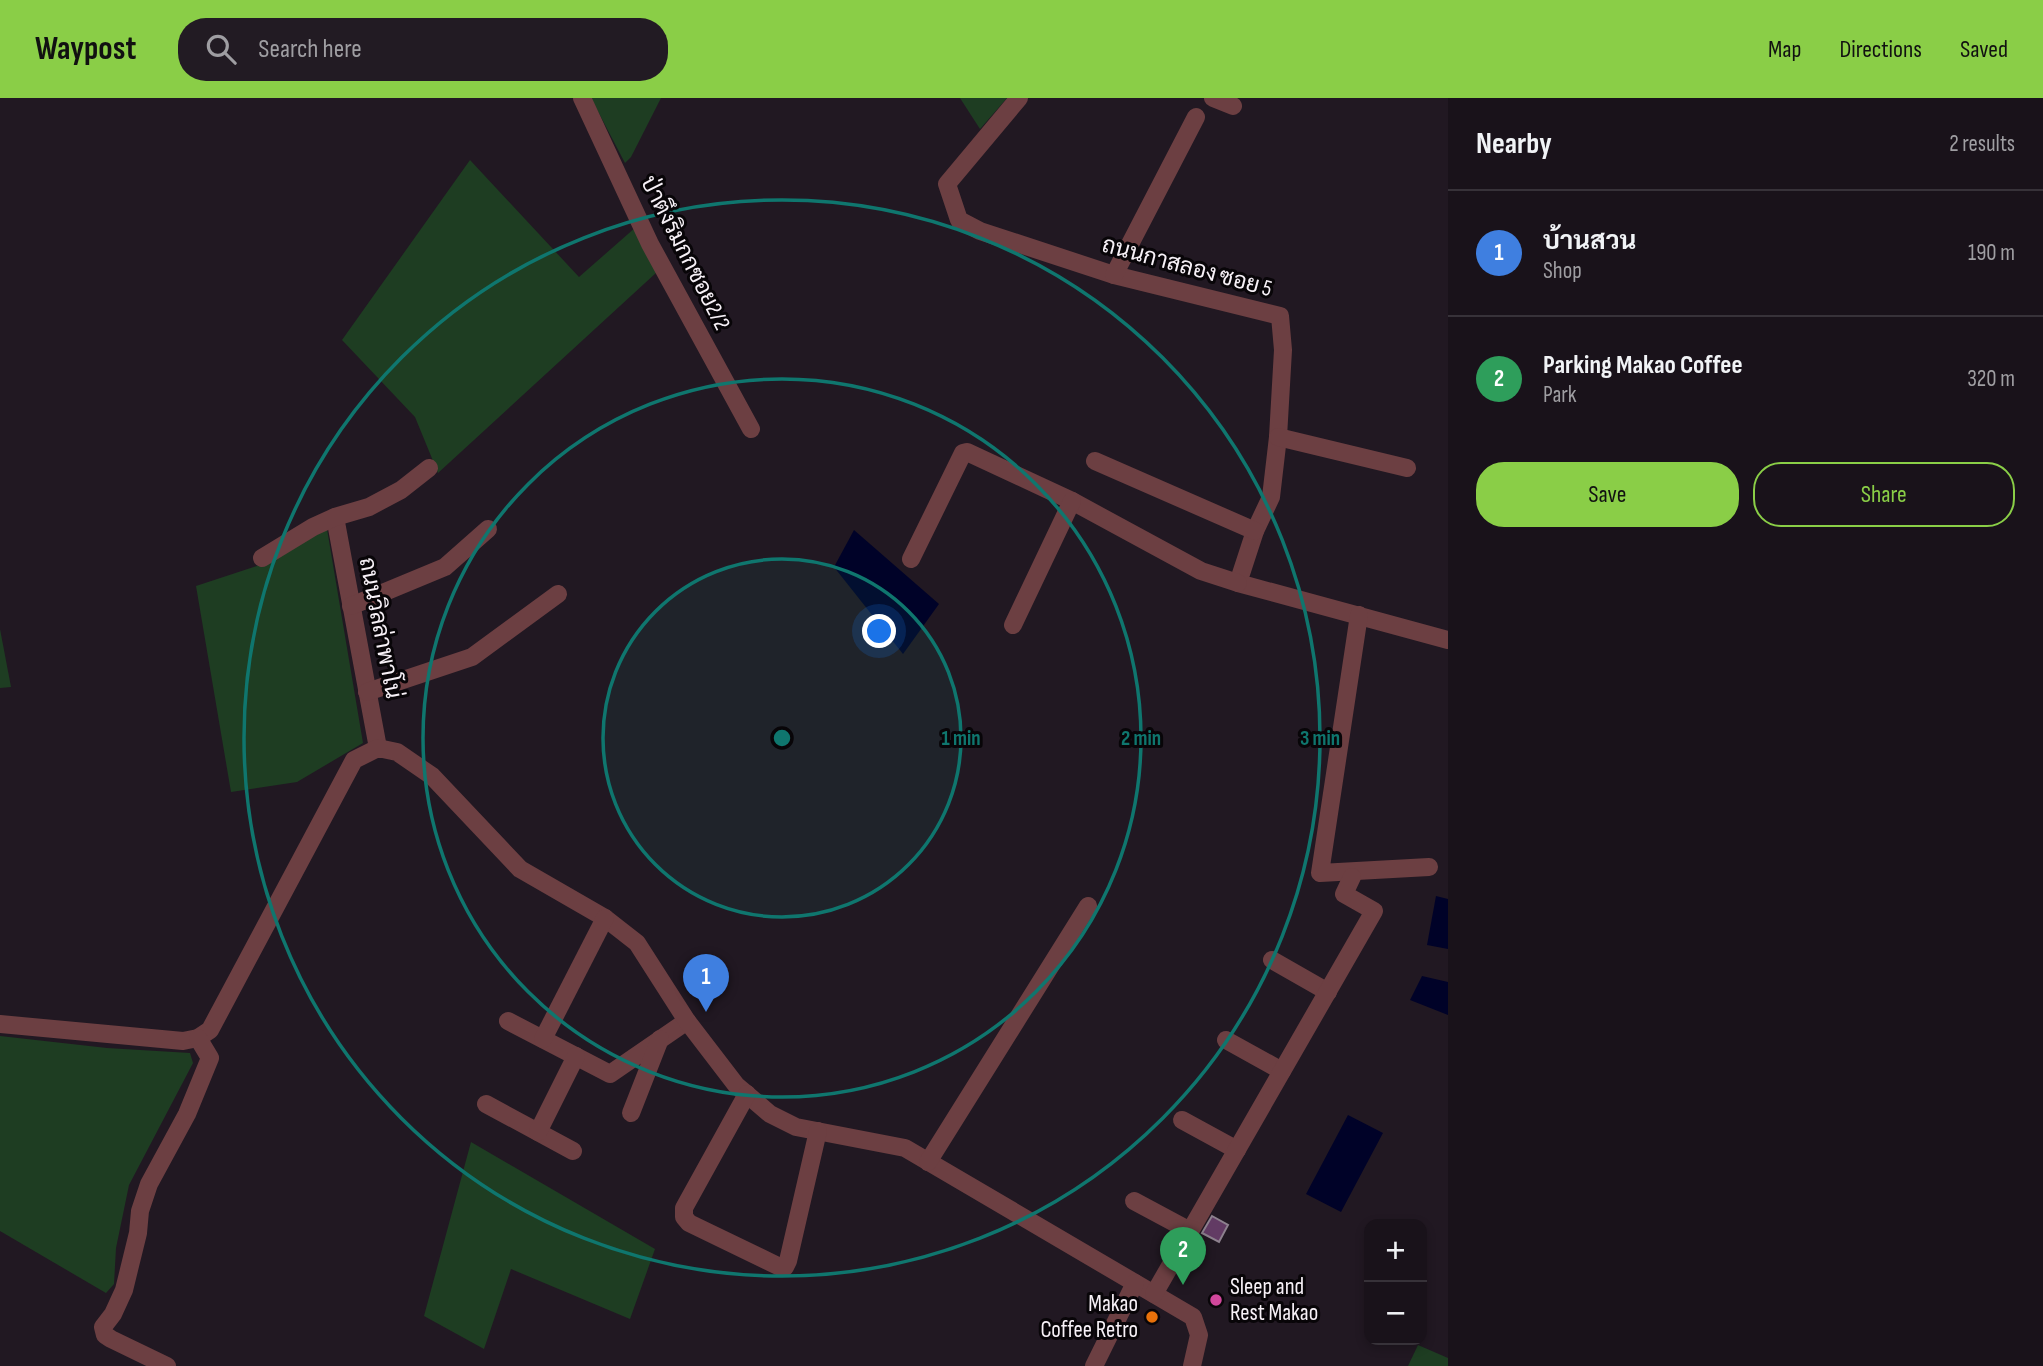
<!DOCTYPE html>
<html lang="en">
<head>
<meta charset="utf-8">
<style>
	body { margin:0; font-family:"Sofia Sans Condensed",Sarabun,sans-serif; background:#221b23; color:#f1f3f6 }
	.controls { position:absolute; right:21px; bottom:21px; display:grid; overflow:hidden; border-radius:14px; box-shadow:0 4px 10px #0003 }
	.controls button { width:63px; height:63px; display:grid; place-items:center; padding:0; border:0; border-bottom:2px solid #373239; background:#19121a; color:#f1f3f6; font:35px sans-serif }
	.you { position:absolute; left:880px; top:534px; width:24px; height:24px; margin:-18px; border:5px solid #fff; border-radius:50%; background:#1a73e8; box-shadow:0 0 0 10px #1a73e833 }
	.badge { display:grid; place-items:center; width:46px; height:46px; border-radius:50%; background:#8ace47; color:#fff; font-size:23px; font-weight:700 }
	.pin { position:absolute; translate:-50% -58px; filter:drop-shadow(0 2px 4px #0008) }
	.pin::after { content:''; position:absolute; top:37px; width:24px; height:21px; background:inherit; clip-path:polygon(0 0,100% 0,50% 100%) }
	.list { margin:0; padding:0; list-style:none }
	h2 { display:flex; justify-content:space-between; align-items:center; height:91px; margin:0; padding:0 28px; font-size:30px }
	h2 small { font-size:23px; font-weight:400; color:#9f9ea2 }
	.list li { display:grid; grid-template-columns:46px 1fr auto; gap:21px; align-items:center; box-sizing:border-box; height:126px; padding:0 28px; border-top:2px solid #373239 }
	.list b { display:block; font-size:26px; white-space:nowrap }
	.list p { margin:0; font-size:23px; white-space:nowrap; color:#9f9ea2 }
	.list em { font-size:23px; font-style:normal; color:#9f9ea2 }
	.actions { display:flex; gap:14px; padding:21px 28px }
	.actions a { flex:1; padding:16px 0; border:2px solid #8ace47; border-radius:28px; text-align:center; font-size:24px; color:#8ace47 }
	.actions .main { background:#8ace47; color:#111 }
	.icon { flex:none; width:38px; height:38px; fill:none; stroke:currentColor; stroke-width:2; stroke-linecap:round; stroke-linejoin:round }
	.map { position:relative; flex:none; width:1448px; height:1268px; overflow:hidden }
	header { display:flex; align-items:center; gap:42px; box-sizing:border-box; height:98px; padding:0 35px; background:#8ace47; color:#111 }
	header strong { font-size:33px }
	nav { display:flex; gap:38px; margin-inline-start:auto; font-size:24px }
	.search { width:490px; height:63px; background:#221b23; display:flex; align-items:center; gap:18px; box-sizing:border-box; padding:0 24px; border-radius:28px; color:#9f9ea2; font-size:26px }
	main { display:flex }
	aside { flex:1; background:#19121a }
	.map>svg:first-child { display:block }
	.green { fill:#1e3d22 }
	.water { fill:#000228 }
	.building { fill:#623b64; stroke:#8d818e; stroke-width:2 }
	.lines { fill:none; stroke-linecap:round; stroke-linejoin:round }
	.minor { stroke:#6c3f42; stroke-width:18 }
	.ring { fill:none; stroke:#0f766e; stroke-width:3.5 }
	.hotel-dot { fill:#d1479c; stroke:#080508; stroke-width:2.5 }
	.food-dot { fill:#e8710a; stroke:#080508; stroke-width:2.5 }
	.labels { text-anchor:middle; dominant-baseline:central; stroke-width:6; stroke-linejoin:round; paint-order:stroke }
	.street-label { font-size:23px; fill:#f7f1f7; stroke:#080508 }
	.poi-label { font-size:23px; fill:#f7f1f7; stroke:#080508; text-anchor:start }
	.centre { fill:#0f766e; stroke:#080508; stroke-width:3.5 }
	.ring-label { font-size:21px; text-anchor:middle; font-weight:bold; fill:#0f766e; stroke:#080508; stroke-width:6; stroke-linejoin:round; paint-order:stroke }
</style>
</head>
<body>
<header>
<strong>Waypost</strong>
<div class="search"><svg class="icon" aria-label="search" viewBox="0 0 24 24"><circle cx="10" cy="10" r="6"/><path d="M15 15l6 6"/></svg>Search here</div>
<nav><a>Map</a><a>Directions</a><a>Saved</a></nav>
</header>
<main>
<div class="map">
<svg width="1448" height="1268" viewBox="0 0 1448 1268">
	<rect width="100%" height="100%" fill="#211822"/>
	<g class="green">
		<polygon points="591,0 661,0 631,59 625,65"/>
		<polygon points="960,0 1007,0 980,31"/>
		<polygon points="470,62 579,179 636,129 657,174 438,375 415,319 342,242"/>
		<polygon points="327,431 363,645 297,684 231,694 196,488 260,467"/>
		<polygon points="0,531 11,589 0,590"/>
		<polygon points="0,938 107,950 190,955 193,965 129,1087 116,1150 114,1186 106,1195 0,1133"/>
		<polygon points="471,1044 655,1151 630,1221 511,1171 484,1251 424,1218"/>
		<polygon points="1418,1247 1448,1260 1448,1268 1408,1268"/>
	</g>
	<g class="water">
		<polygon points="854,432 939,506 903,556 834,469"/>
		<polygon points="1436,798 1448,801 1448,851 1427,847"/>
		<polygon points="1422,878 1448,884 1448,917 1410,902"/>
		<polygon points="1348,1017 1383,1035 1341,1114 1306,1096"/>
	</g>
	<polygon class="building" points="1212,1118 1228,1127 1219,1144 1202,1135"/>
	<g class="lines">
		<g class="minor">
			<polyline points="582,0 650,146 751,331"/>
			<polyline points="1019,0 947,86 959,122 980,133 1114,177 1280,218 1283,252 1278,339 1271,399 1255,433 1238,485 1448,542"/>
			<polyline points="1213,0 1233,8"/>
			<polyline points="1114,177 1196,19"/>
			<polyline points="1278,339 1407,370"/>
			<polyline points="1095,363 1255,433"/>
			<polyline points="335,419 378,650"/>
			<polyline points="262,460 313,429 335,419 369,409 401,392 429,370"/>
			<polyline points="911,461 963,355 967,354 1072,403 1201,473 1238,485"/>
			<polyline points="351,508 445,469 488,431"/>
			<polyline points="1359,517 1320,775 1429,769"/>
			<polyline points="1013,527 1072,403"/>
			<polyline points="367,594 472,559 558,496"/>
			<polyline points="1272,862 1328,894"/>
			<polyline points="508,923 610,976 687,923"/>
			<polyline points="0,926 183,943 198,940 210,932 354,662 378,650 397,654 432,678 520,771 605,820 637,845 687,923 736,987 770,1016 796,1029 905,1050 1193,1219 1199,1237 1192,1268"/>
			<polyline points="543,941 605,820"/>
			<polyline points="1226,942 1282,973"/>
			<polyline points="747,996 684,1110 684,1119 689,1125 780,1169 785,1169 788,1163 818,1033"/>
			<polyline points="486,1006 573,1053"/>
			<polyline points="631,1015 660,941"/>
			<polyline points="1182,1022 1237,1052"/>
			<polyline points="538,1034 576,958"/>
			<polyline points="928,1064 1088,808"/>
			<polyline points="1134,1103 1190,1133"/>
			<polyline points="1154,1196 1374,813 1344,796 1352,779"/>
			<polyline points="167,1268 111,1241 105,1237 103,1229 113,1216 124,1192 138,1135 140,1113 149,1086 187,1016 210,960 198,940"/>
			<polyline points="1094,1268 1135,1185"/>
		</g>
	</g>
	<circle cx="782" cy="640" r="179" fill="#0f766e" fill-opacity=".12"/>
	<g class="ring">
		<circle cx="782" cy="640" r="179"/>
		<circle cx="782" cy="640" r="359"/>
		<circle cx="782" cy="640" r="538"/>
	</g>
	<circle class="hotel-dot" cx="1216" cy="1202" r="7"/>
	<circle class="food-dot" cx="1152" cy="1219" r="7"/>
	<g class="labels">
		<g class="street-label">
			<text transform="translate(685 155) rotate(63)">ป่าตึงริมกกซอย2/2</text>
			<text transform="translate(1187 169) rotate(15)">ถนนกาสลอง ซอย 5</text>
			<text transform="translate(380 530) rotate(79)">ถนนวิลล่าพาโน่</text>
		</g>
		<g class="poi-label">
			<text x="1230" y="1189">Sleep and<tspan x="1230" dy="26">Rest Makao</tspan></text>
			<text x="1138" y="1206" text-anchor="end">Makao<tspan x="1138" dy="26">Coffee Retro</tspan></text>
		</g>
	</g>
	<circle cx="782" cy="640" r="10" class="centre"/>
	<g class="ring-label">
		<text x="961" y="647">1 min</text>
		<text x="1141" y="647">2 min</text>
		<text x="1320" y="647">3 min</text>
	</g>
</svg>
<div class="controls">
<button>+</button>
<button>−</button>
</div>
<div class="you"></div>
<div class="pin badge" style="left:706px;top:914px;background:#3f7fe0">1</div>
<div class="pin badge" style="left:1183px;top:1187px;background:#2e9e5b">2</div>
</div>
<aside>
<h2>Nearby<small>2 results</small></h2>
<ul class="list">
<li><span class="badge" style="background:#3f7fe0">1</span><div><b>บ้านสวน</b><p>Shop</p></div><em>190 m</em></li>
<li><span class="badge" style="background:#2e9e5b">2</span><div><b>Parking Makao Coffee</b><p>Park</p></div><em>320 m</em></li>
</ul>
<div class="actions"><a class="main">Save</a><a>Share</a></div>
</aside>
</main>
</body>
</html>
